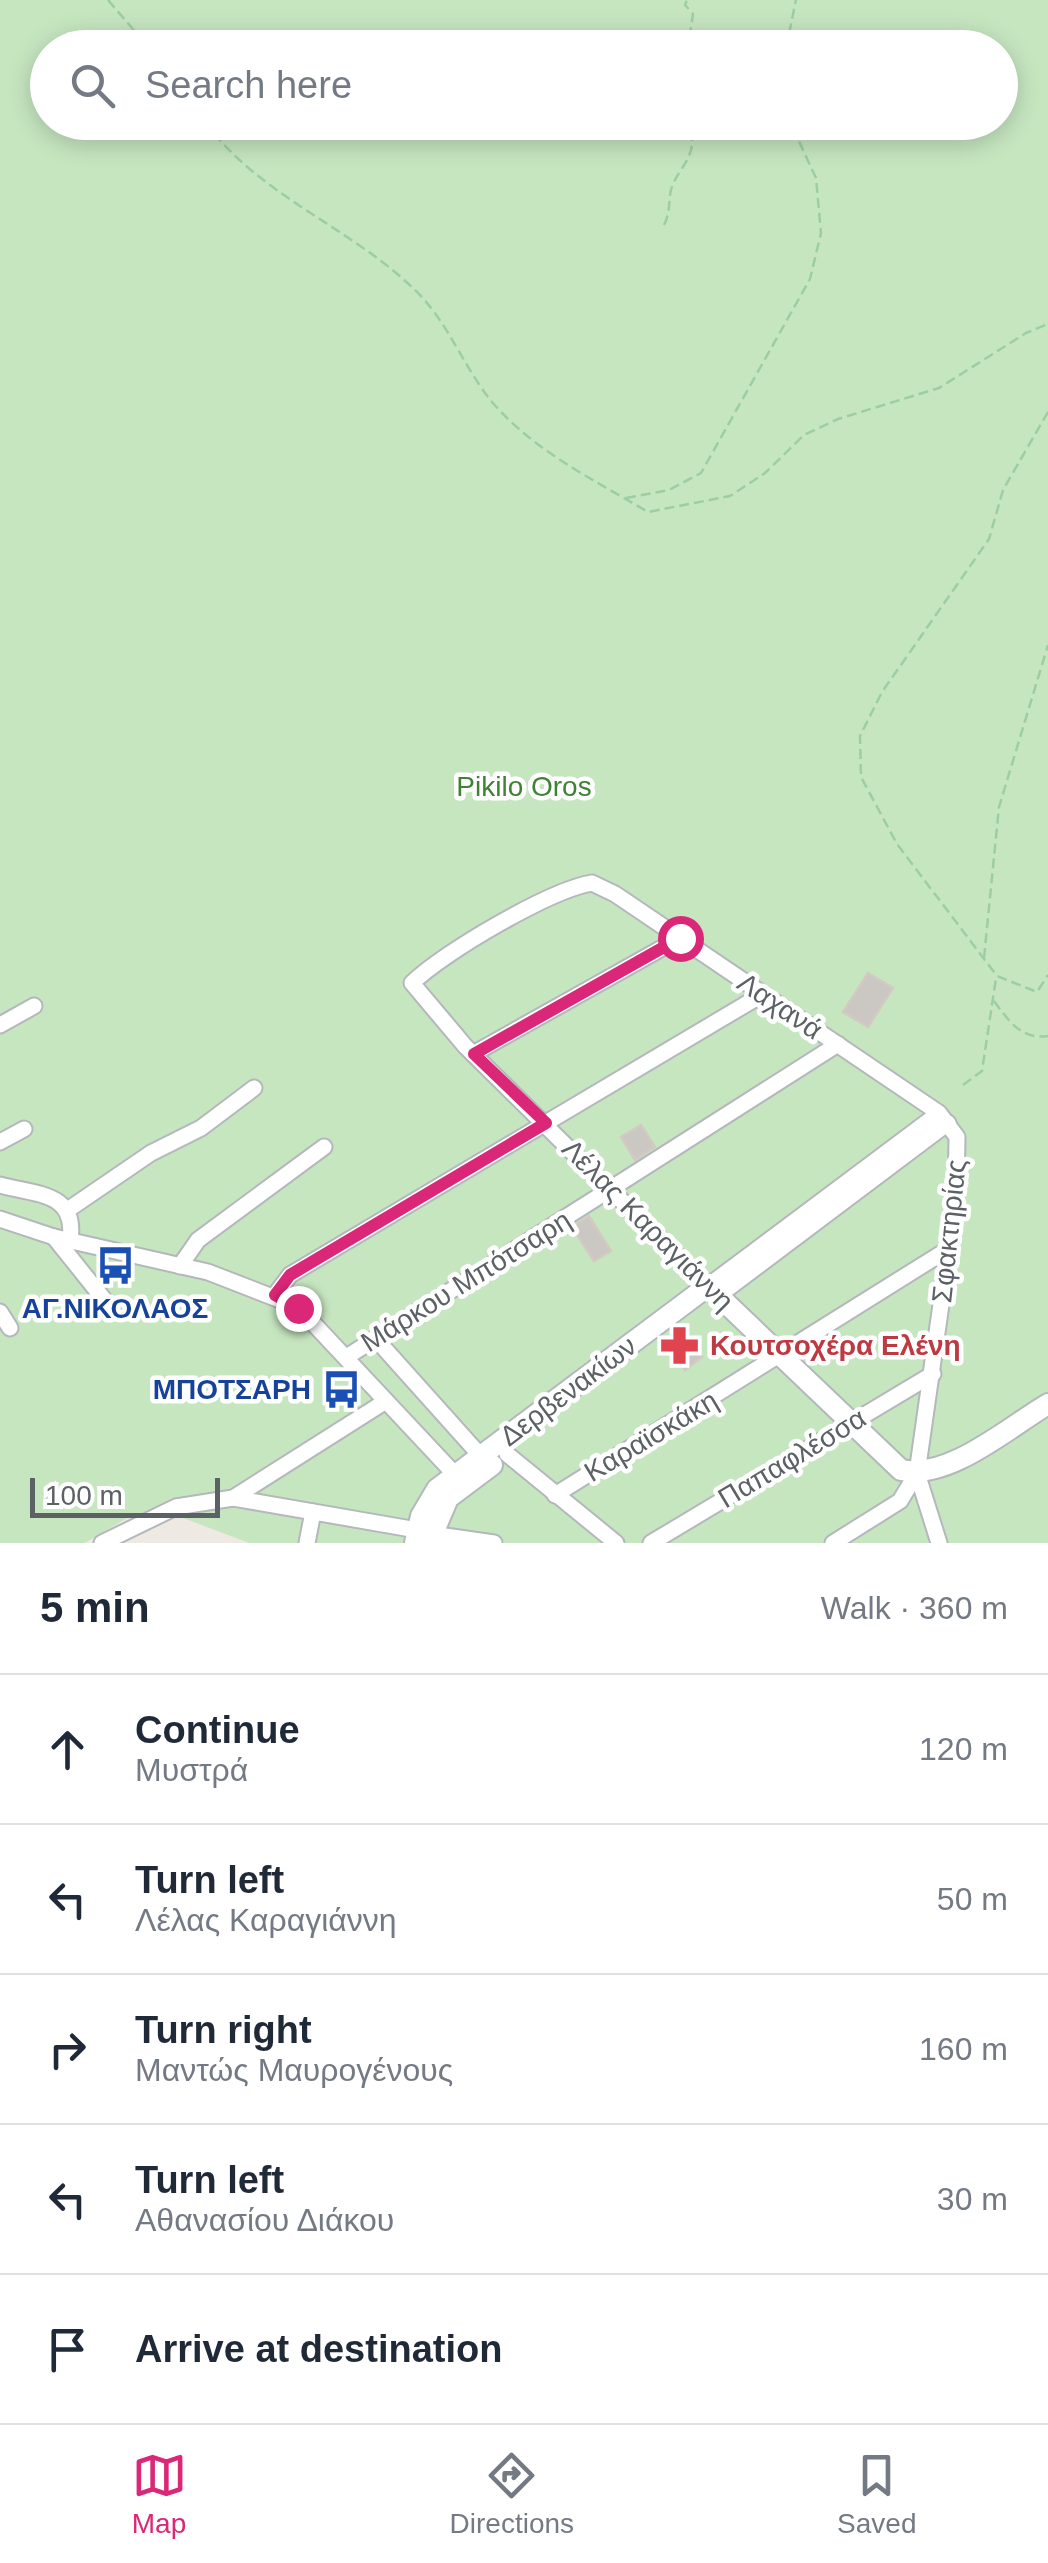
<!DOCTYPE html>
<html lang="en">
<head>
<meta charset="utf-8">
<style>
	body { margin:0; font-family:Arial,sans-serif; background:#f2f2f3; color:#1f2937 }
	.scale { position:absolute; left:30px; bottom:25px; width:190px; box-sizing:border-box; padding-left:10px; border:5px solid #5b6164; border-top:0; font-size:28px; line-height:35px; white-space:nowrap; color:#5b6164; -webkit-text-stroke:8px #fff; paint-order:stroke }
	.stop { position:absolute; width:30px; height:30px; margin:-22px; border:8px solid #db2777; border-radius:50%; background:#fff }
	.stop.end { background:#db2777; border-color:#fff; box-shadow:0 2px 10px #0008 }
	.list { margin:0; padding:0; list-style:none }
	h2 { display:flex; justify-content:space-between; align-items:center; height:130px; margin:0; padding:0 40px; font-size:42px }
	h2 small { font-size:32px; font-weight:400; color:#747a83 }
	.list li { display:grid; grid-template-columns:65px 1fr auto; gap:30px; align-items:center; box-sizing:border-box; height:150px; padding:0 40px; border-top:2px solid #e0e1e3 }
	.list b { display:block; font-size:38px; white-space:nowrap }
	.list p { margin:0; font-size:32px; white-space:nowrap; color:#747a83 }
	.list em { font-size:32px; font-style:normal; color:#747a83 }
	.icon { flex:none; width:55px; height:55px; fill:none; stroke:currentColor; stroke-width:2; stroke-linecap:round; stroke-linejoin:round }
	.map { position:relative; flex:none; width:1048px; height:1543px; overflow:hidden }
	.search { position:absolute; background:#fff; box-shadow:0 5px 25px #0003; left:30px; right:30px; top:30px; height:110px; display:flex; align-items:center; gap:25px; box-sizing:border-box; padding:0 35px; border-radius:55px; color:#747a83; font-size:38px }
	.sheet { height:880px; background:#fff }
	nav { display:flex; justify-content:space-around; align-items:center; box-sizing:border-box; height:140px; border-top:2px solid #e0e1e3; background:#fff; font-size:28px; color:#747a83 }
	nav a { display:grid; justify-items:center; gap:5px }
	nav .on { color:#db2777 }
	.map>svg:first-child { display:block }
	.green { fill:#c6e6c0; fill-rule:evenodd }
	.building { fill:#cbc7c2; stroke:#d3cbc2; stroke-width:2.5 }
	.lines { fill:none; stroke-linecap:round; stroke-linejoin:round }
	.street-casing { stroke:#b4b7bb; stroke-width:19 }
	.secondary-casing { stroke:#b2b8bb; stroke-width:24 }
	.path { stroke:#9dcea3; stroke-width:2.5; stroke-dasharray:10 5; stroke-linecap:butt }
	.street { stroke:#fff; stroke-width:15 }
	.secondary { stroke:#fff; stroke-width:20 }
	.route { stroke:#db2777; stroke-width:12 }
	.labels { text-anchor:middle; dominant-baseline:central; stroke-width:9; stroke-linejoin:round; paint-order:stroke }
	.park-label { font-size:28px; fill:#3e8334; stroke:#fff }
	.street-label { font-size:28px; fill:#5b6164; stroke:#fff }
	.transit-label { font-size:28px; font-weight:bold; fill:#164399; stroke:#fff }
	.health-label { font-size:28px; font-weight:bold; fill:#be3a42; stroke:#fff; text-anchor:start }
</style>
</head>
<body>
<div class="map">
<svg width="1048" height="1543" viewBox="0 0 1048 1543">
	<rect width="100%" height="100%" fill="#eeeae3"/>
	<path class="green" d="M0,0H1048V1543H249L157,1508L127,1518L85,1543H0ZM48,48H1000V122H48Z"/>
	<g class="building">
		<polygon points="868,973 893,988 868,1027 843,1012"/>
		<polygon points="641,1125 655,1147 635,1160 621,1137"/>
		<polygon points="589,1216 611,1251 594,1261 572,1227"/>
		<polygon points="684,1334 702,1357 685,1370 667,1346"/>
	</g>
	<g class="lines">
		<defs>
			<g id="street">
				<polyline points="0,1025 34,1006"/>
				<polyline points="473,1054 680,938"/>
				<polyline points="0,1142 24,1129"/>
				<path d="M0,1185C37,1195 77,1192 70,1240"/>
				<polyline points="69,1209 151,1153 201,1128 254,1088"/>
				<polyline points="0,1219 54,1237 208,1272 298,1307 462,1482"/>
				<polyline points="54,1237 106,1302"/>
				<polyline points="180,1266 198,1240 324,1147"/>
				<polyline points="275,1295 290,1275 763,994"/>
				<polyline points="718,1296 948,1123"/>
				<polyline points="0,1312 10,1328"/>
				<polyline points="375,1338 487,1463"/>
				<polyline points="348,1356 838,1044"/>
				<polyline points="507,1454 616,1543"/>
				<polyline points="917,1473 939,1543"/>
				<polyline points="555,1495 950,1248"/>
				<polyline points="233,1498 417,1530"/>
				<polyline points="431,1534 494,1543"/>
				<polyline points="102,1543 176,1507 233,1498 386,1401"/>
				<polyline points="307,1543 313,1512"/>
				<polyline points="651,1543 933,1374"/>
				<path d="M833,1543L900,1501L917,1473L956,1199L957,1137L939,1113L615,894L592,883C550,890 444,952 412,983L465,1046L708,1286L939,1113"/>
			</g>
			<g id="secondary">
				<path d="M415,1543L421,1516L437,1489L708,1286L901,1470C949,1480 1009,1427 1048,1404"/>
				<polyline points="429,1543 448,1498 492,1465"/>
			</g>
		</defs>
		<use href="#street" class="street-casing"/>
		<use href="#secondary" class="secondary-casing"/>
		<g class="path">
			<polyline points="108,0 149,48"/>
			<polyline points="680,48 689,40 693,14 685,5 687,0"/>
			<polyline points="786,48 796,0"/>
			<path d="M205,122C261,198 354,228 419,294C449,325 465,369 492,402C534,451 594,480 648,512L730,496L765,473L804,435L838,419L939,388L1026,333L1048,324"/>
			<polyline points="693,135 702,134 708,122"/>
			<path d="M664,225C669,215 669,207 670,195C672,175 692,163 692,142C692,133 683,129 678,122"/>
			<polyline points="1048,412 1003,490 989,539 882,692 860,736 861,777 897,844 997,976 1037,992 1048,975"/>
			<polyline points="626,498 669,490 701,473 810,279 821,233 816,178 790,122"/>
			<polyline points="984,958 999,807 1048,645"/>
			<path d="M994,1001C1009,1021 1021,1040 1048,1036"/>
			<polyline points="963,1085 982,1071 996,978"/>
		</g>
		<use href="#street" class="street"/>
		<use href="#secondary" class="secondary"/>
	</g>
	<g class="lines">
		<polyline class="route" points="298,1308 275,1295 290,1275 546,1123 474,1054 680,938"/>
	</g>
	<defs>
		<symbol id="bus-bare" viewBox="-9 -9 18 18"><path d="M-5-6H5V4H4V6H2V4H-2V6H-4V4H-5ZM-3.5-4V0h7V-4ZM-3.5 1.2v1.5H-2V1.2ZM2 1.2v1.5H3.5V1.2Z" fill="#1a4fb4" stroke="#fff" stroke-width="2.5" paint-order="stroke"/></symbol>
		<symbol id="pharmacy-bare" viewBox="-9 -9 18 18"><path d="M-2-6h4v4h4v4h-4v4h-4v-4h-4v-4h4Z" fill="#e0444e" stroke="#fff" stroke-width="2.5" paint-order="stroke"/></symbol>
	</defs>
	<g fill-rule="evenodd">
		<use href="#bus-bare" x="88" y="1238" width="55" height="55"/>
		<use href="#pharmacy-bare" x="652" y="1318" width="55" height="55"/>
		<use href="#bus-bare" x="314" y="1362" width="55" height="55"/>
	</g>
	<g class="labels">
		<g class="park-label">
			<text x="524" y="786">Pikilo Oros</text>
		</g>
		<g class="street-label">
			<text transform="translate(780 1006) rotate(34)">Λαχανά</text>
			<text transform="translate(648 1225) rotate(45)">Λέλας Καραγιάννη</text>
			<text transform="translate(949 1231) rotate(-84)">Σφακτηρίας</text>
			<text transform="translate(466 1281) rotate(-32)">Μάρκου Μπότσαρη</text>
			<text transform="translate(568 1391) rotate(-37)">Δερβενακίων</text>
			<text transform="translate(651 1436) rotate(-31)">Καραϊσκάκη</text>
			<text transform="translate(792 1458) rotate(-31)">Παπαφλέσσα</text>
		</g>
		<g class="transit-label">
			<text x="115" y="1308">ΑΓ.ΝΙΚΟΛΑΟΣ</text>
			<text x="311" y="1389" text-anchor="end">ΜΠΟΤΣΑΡΗ</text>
		</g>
		<g class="health-label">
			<text x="710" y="1345">Κουτσοχέρα Ελένη</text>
		</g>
	</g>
</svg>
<div class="scale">100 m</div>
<div class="stop" style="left:680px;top:938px"></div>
<div class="stop end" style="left:298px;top:1308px"></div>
<div class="search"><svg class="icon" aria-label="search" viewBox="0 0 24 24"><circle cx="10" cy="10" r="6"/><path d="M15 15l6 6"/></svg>Search here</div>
</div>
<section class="sheet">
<h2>5 min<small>Walk · 360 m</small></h2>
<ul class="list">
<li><svg class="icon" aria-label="ahead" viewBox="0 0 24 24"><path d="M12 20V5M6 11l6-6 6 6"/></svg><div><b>Continue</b><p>Μυστρά</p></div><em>120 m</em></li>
<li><svg class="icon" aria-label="left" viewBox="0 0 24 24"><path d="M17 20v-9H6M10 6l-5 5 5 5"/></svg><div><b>Turn left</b><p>Λέλας Καραγιάννη</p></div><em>50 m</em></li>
<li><svg class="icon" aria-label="right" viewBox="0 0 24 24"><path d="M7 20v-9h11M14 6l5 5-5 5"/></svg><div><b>Turn right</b><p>Μαντώς Μαυρογένους</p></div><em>160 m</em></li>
<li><svg class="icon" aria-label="left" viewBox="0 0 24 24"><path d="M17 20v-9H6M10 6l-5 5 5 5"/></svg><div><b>Turn left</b><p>Αθανασίου Διάκου</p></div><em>30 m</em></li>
<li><svg class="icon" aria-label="arrive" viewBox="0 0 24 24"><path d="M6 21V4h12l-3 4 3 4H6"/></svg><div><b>Arrive at destination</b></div></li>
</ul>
</section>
<nav>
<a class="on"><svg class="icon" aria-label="map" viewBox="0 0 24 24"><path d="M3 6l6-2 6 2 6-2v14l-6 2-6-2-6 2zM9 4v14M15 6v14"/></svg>Map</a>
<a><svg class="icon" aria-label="directions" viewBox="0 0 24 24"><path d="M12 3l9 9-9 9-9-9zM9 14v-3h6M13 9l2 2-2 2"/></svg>Directions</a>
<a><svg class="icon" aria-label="saved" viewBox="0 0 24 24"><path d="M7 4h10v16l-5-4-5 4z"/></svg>Saved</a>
</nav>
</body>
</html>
